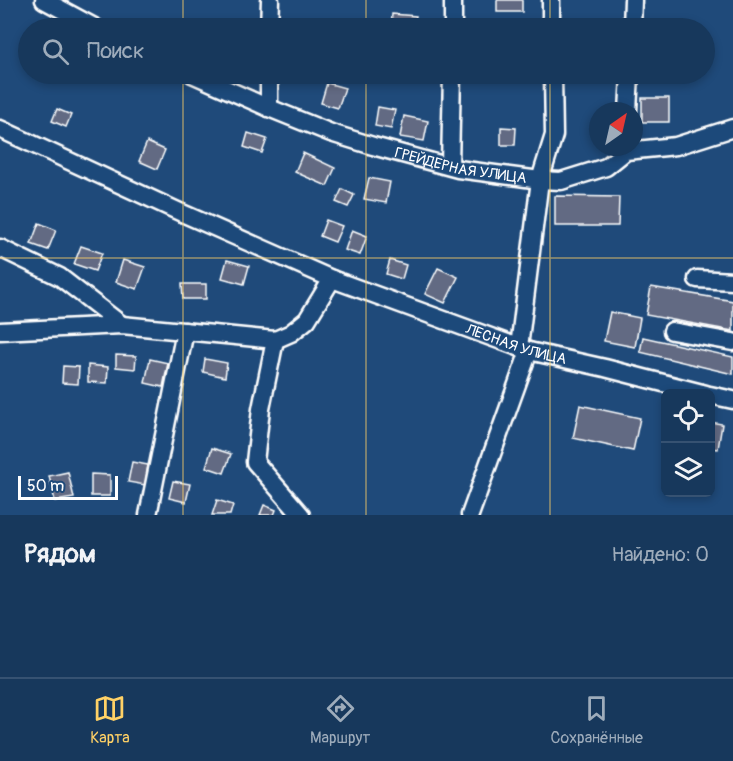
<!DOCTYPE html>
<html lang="ru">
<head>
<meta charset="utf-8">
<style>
	body { margin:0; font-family:Pangolin,sans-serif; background:#244365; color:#f1f3f6 }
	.controls { position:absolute; right:18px; bottom:18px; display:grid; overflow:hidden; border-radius:9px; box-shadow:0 3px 9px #0003 }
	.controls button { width:54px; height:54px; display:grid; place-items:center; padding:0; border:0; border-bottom:2px solid #365272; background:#17385c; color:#f1f3f6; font:30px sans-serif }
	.compass { position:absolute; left:589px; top:102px; width:54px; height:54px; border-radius:50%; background:#17385c; box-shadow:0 3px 9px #0003; rotate:34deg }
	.scale { position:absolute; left:18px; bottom:15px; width:100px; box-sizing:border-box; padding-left:6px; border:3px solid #fff; border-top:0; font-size:16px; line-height:21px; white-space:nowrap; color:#fff; -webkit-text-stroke:4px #1f4a7a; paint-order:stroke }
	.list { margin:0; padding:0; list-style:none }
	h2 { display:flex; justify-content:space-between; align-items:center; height:78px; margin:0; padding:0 24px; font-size:26px }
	h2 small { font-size:20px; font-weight:400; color:#9eacbb }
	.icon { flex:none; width:33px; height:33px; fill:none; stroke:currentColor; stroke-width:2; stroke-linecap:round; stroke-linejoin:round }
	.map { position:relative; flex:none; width:733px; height:515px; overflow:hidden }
	.search { position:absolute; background:#17385c; box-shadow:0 3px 9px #0003; left:18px; right:18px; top:18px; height:66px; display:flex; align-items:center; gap:15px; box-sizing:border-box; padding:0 21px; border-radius:33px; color:#9eacbb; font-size:22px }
	.sheet { height:162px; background:#17385c }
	nav { display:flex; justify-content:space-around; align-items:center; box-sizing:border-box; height:84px; border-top:2px solid #365272; background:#17385c; font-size:16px; color:#9eacbb }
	nav a { display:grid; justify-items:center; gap:3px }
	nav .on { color:#ffd166 }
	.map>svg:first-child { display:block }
	.building { fill:#626b83; stroke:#fff; stroke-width:1.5 }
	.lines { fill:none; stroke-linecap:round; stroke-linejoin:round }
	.minor-casing { stroke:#fff; stroke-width:21 }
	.minor { stroke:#1f4a7a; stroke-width:16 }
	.grid { fill:none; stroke:#ffd166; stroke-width:1.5; stroke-opacity:0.55 }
	.labels { text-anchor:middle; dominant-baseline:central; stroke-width:4.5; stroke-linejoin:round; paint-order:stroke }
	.street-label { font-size:15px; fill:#fff; stroke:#1f4a7a }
</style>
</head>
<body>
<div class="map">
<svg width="733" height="515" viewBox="0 0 733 515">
	<rect width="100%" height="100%" fill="#1f4a7a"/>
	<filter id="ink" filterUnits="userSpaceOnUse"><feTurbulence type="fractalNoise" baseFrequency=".0167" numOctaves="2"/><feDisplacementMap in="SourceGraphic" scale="12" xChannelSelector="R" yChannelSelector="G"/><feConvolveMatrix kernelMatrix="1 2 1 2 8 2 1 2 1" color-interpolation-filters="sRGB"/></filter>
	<g filter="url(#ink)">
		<g class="building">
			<rect x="497" y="0" width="25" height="12"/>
			<polygon points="392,14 416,16 414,28 391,27"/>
			<polygon points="327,83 345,88 338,108 321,103"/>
			<rect x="642" y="98" width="27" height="24"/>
			<polygon points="378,107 395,110 391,129 375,126"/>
			<polygon points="57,109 71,115 66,127 52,121"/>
			<polygon points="404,116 428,121 424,141 400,137"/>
			<polygon points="501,127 516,128 515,145 501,145"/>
			<polygon points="248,133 267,139 262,153 244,147"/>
			<polygon points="147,142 165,150 157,169 139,161"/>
			<polygon points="303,153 335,168 327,186 295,172"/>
			<polygon points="369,178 390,182 386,203 364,199"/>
			<polygon points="342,189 354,195 348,207 336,202"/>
			<polygon points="555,196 619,197 618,226 555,226"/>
			<polygon points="326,220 342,226 335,242 320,236"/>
			<polygon points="39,223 56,230 48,250 31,244"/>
			<polygon points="352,230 367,236 360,255 345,250"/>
			<polygon points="81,246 102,253 95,271 74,264"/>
			<polygon points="123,260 145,267 137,289 116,282"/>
			<polygon points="227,260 249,266 244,284 222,278"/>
			<polygon points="390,260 406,265 402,279 386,274"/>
			<polygon points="438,268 458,277 445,303 425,294"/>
			<polygon points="182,284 206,284 206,299 183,299"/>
			<polygon points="651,287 733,301 733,331 646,315"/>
			<polygon points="610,312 640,318 635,347 604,341"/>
			<polygon points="643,337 733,357 733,374 640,352"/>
			<polygon points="116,355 136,356 135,369 116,367"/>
			<polygon points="150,359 168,363 163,387 145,383"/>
			<polygon points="205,359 227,363 225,377 203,372"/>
			<polygon points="88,365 108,367 107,383 88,382"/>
			<polygon points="63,366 79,367 78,384 62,383"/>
			<polygon points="580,405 640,418 633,451 573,438"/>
			<polygon points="710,422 722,424 718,449 710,448"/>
			<polygon points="212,448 231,454 224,473 206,467"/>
			<polygon points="132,462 148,465 145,485 128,482"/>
			<polygon points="68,472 74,498 55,501 49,476"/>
			<polygon points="91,474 110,475 110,496 91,496"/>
			<polygon points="173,481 190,484 186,502 169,498"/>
			<polygon points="217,500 233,505 230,515 212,515"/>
			<polygon points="264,505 276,510 274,515 260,515"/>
		</g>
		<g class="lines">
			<defs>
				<g id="minor">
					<polyline points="44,0 96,28"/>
					<polyline points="551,0 551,28"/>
					<polyline points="269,28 270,0"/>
					<polyline points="453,28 453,0"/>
					<polyline points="632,28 633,0"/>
					<path id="s1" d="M192,74L269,108L331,133L373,146L458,169L540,180L561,181L606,167L626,151L676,146L733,128"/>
					<polyline points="269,74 269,108"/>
					<polyline points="628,111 630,74"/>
					<path id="s2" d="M0,129L182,213L332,279L529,351L605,368L706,394"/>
					<polyline points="450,166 452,74"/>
					<polyline points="0,248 60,277 122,325"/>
					<polyline points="697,279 733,281"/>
					<polyline points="0,331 122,325 275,340 291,333 307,320 332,279"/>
					<polyline points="672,331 733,342"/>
					<polyline points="275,340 261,409 255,462 301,515"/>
					<polyline points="519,347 540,180 554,135 553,74"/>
					<polyline points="710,395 733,400"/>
					<polyline points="148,515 185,331"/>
					<polyline points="470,515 529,351"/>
				</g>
			</defs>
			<use href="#minor" class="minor-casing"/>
			<use href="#minor" class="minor"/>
		</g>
	</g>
	<path class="grid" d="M183,0V28M366,0V28M550,0V28M183,74V515M366,74V515M550,74V515M0,258H733"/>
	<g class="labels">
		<g class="street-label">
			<text stroke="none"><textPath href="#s1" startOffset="285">ГРЕЙДЕРНАЯ УЛИЦА</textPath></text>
			<text stroke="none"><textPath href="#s2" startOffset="560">ЛЕСНАЯ УЛИЦА</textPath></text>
		</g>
	</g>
</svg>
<div class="controls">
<button><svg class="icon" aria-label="locate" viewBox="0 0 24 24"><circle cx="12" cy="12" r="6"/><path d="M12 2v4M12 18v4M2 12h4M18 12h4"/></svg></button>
<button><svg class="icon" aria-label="layers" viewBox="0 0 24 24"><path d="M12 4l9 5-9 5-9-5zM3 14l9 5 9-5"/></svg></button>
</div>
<svg class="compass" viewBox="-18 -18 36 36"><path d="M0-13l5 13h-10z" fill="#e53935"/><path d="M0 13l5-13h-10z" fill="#9eacbb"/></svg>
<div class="scale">50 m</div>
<div class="search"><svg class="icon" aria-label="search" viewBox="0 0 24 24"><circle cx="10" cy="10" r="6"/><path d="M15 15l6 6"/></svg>Поиск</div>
</div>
<section class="sheet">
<h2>Рядом<small>Найдено: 0</small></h2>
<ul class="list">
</ul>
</section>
<nav>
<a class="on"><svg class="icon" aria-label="map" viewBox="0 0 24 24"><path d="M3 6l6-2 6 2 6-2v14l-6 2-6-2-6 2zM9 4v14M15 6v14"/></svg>Карта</a>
<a><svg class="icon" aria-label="directions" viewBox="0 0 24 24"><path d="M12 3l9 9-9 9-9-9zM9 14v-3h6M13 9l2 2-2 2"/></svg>Маршрут</a>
<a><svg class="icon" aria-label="saved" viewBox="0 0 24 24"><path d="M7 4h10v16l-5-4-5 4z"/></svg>Сохранённые</a>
</nav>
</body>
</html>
